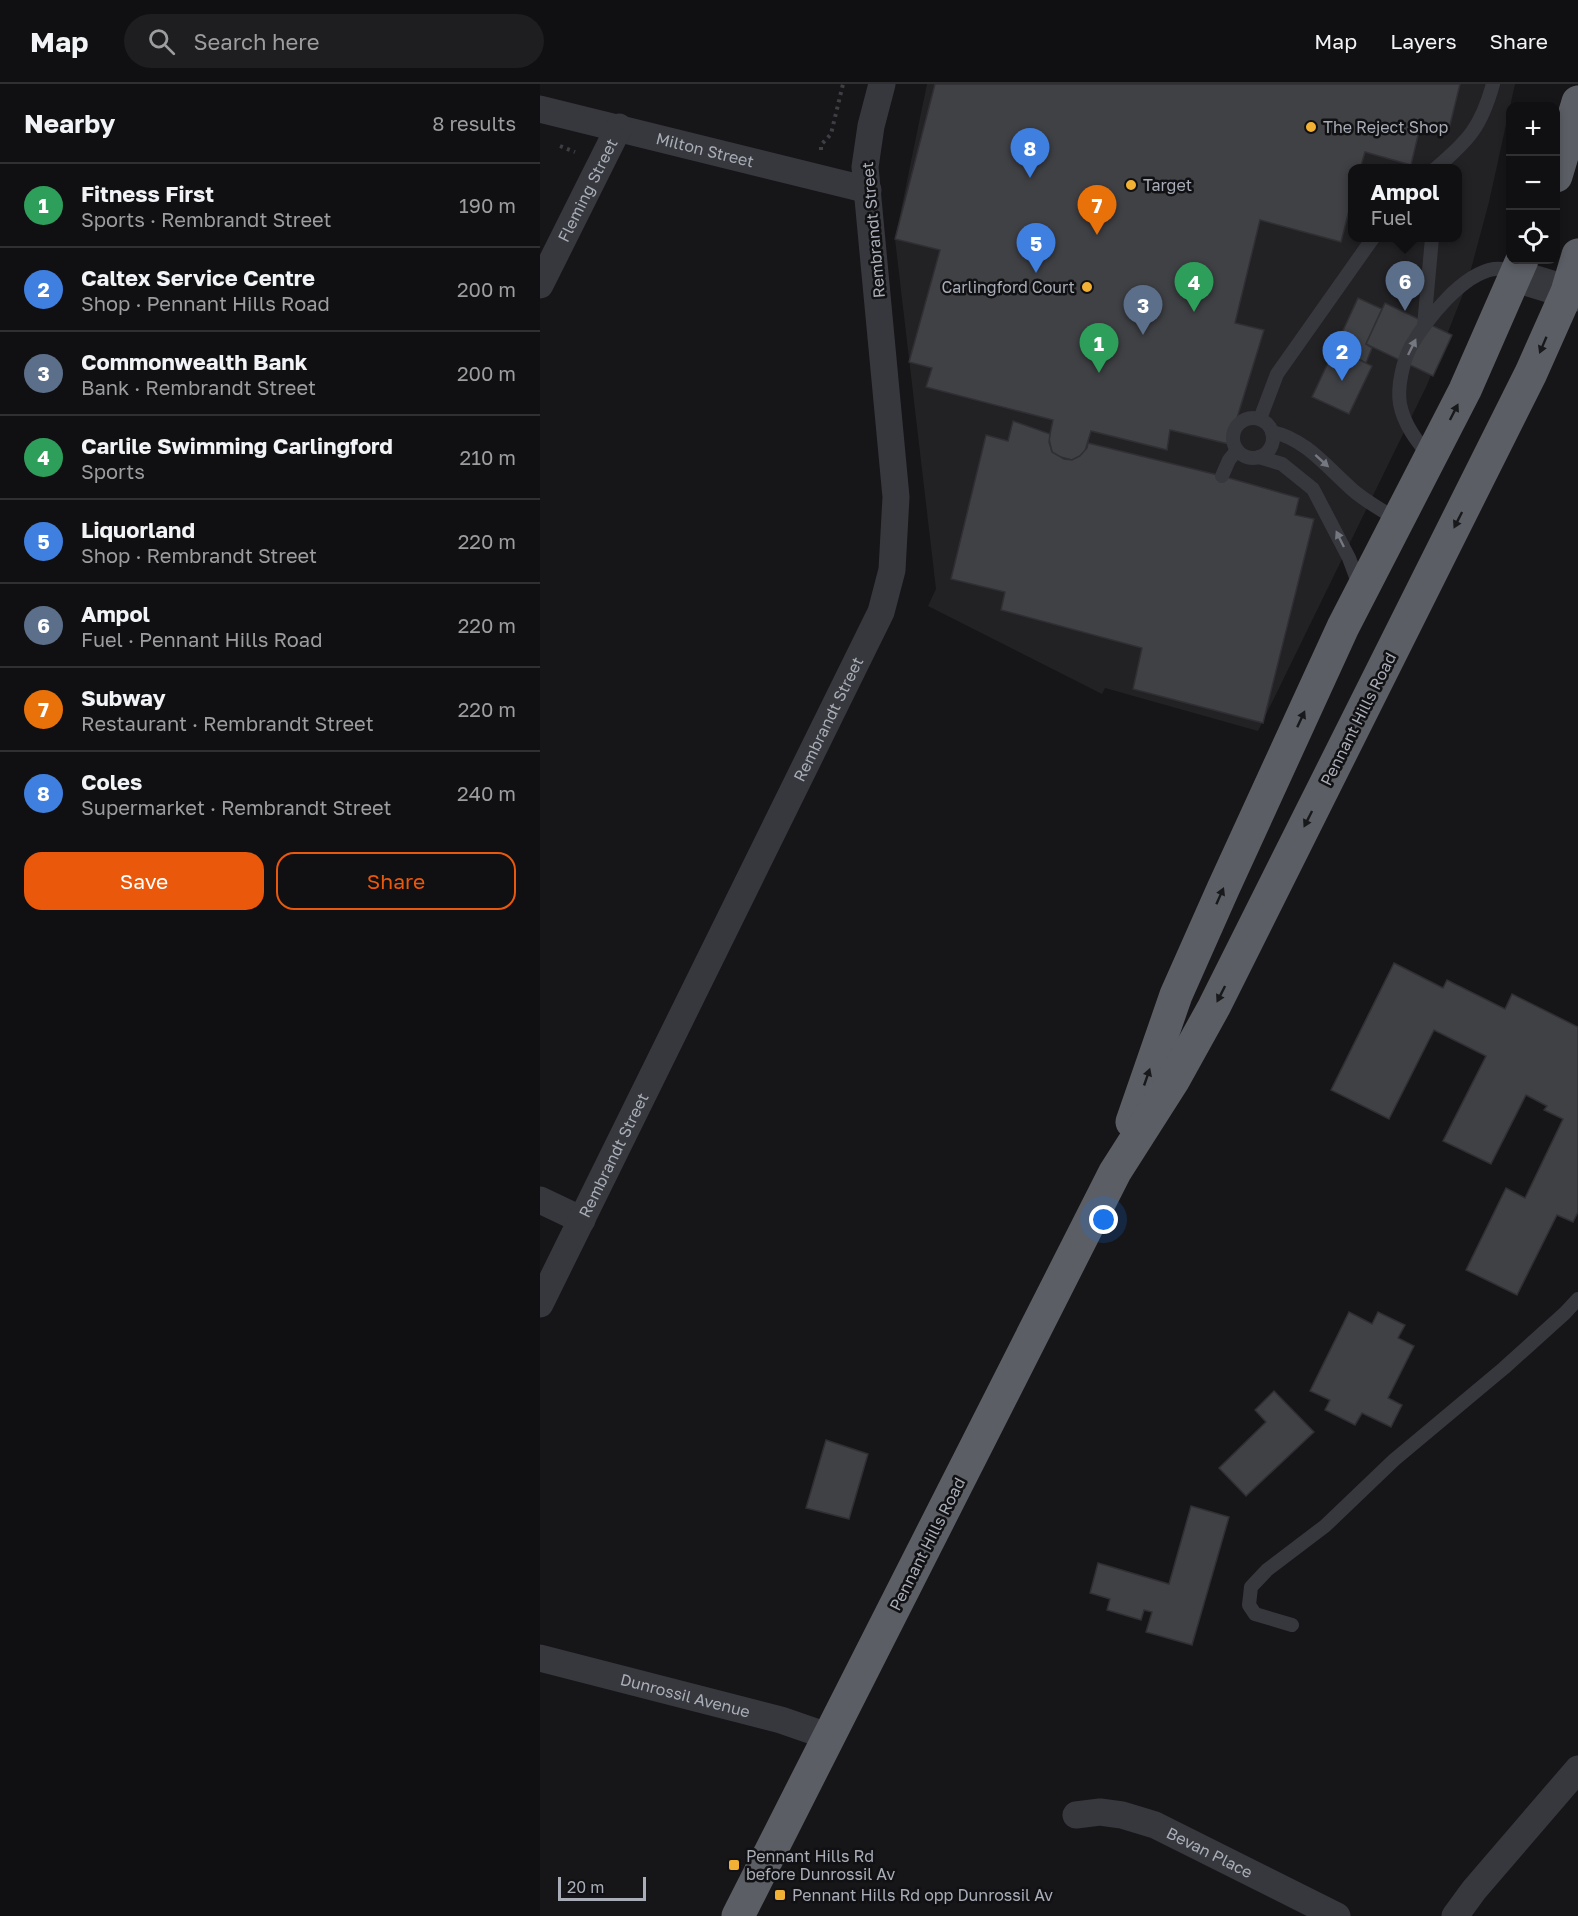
<!DOCTYPE html>
<html lang="en">
<head>
<meta charset="utf-8">
<style>
	body { margin:0; font-family:"Golos Text",sans-serif; background:#1e1e20; color:#f1f3f6 }
	.controls { position:absolute; right:18px; top:18px; display:grid; overflow:hidden; border-radius:12px; box-shadow:0 3px 9px #0003 }
	.controls button { width:54px; height:54px; display:grid; place-items:center; padding:0; border:0; border-bottom:2px solid #303032; background:#101012; color:#f1f3f6; font:30px sans-serif }
	.scale { position:absolute; left:18px; bottom:15px; width:88px; box-sizing:border-box; padding-left:6px; border:3px solid #a8adb8; border-top:0; font-size:16px; line-height:21px; white-space:nowrap; color:#a8adb8; -webkit-text-stroke:4px #111113; paint-order:stroke }
	.you { position:absolute; left:564px; top:1136px; width:21px; height:21px; margin:-15px; border:4px solid #fff; border-radius:50%; background:#1a73e8; box-shadow:0 0 0 9px #1a73e833 }
	.badge { display:grid; place-items:center; width:39px; height:39px; border-radius:50%; background:#ea580c; color:#fff; font-size:20px; font-weight:700 }
	.pin { position:absolute; translate:-50% -50px; filter:drop-shadow(0 2px 3px #0008) }
	.pin::after { content:''; position:absolute; top:32px; width:21px; height:18px; background:inherit; clip-path:polygon(0 0,100% 0,50% 100%) }
	.popup { position:absolute; left:808px; top:80px; width:114px; height:78px; box-sizing:border-box; display:grid; place-content:center; border-radius:12px; background:#101012; filter:drop-shadow(0 2px 4px #0005); font-size:20px; white-space:nowrap; color:#9c9d9f }
	.popup b { font-size:22px; color:#f1f3f6 }
	.popup::after { content:''; position:absolute; left:50%; top:100%; margin-left:-12px; border:12px solid transparent; border-top-color:#101012 }
	.list { margin:0; padding:0; list-style:none }
	h2 { display:flex; justify-content:space-between; align-items:center; height:78px; margin:0; padding:0 24px; font-size:26px }
	h2 small { font-size:20px; font-weight:400; color:#9c9d9f }
	.list li { display:grid; grid-template-columns:39px 1fr auto; gap:18px; align-items:center; box-sizing:border-box; height:84px; padding:0 24px; border-top:2px solid #303032 }
	.list b { display:block; font-size:22px; white-space:nowrap }
	.list p { margin:0; font-size:20px; white-space:nowrap; color:#9c9d9f }
	.list em { font-size:20px; font-style:normal; color:#9c9d9f }
	.actions { display:flex; gap:12px; padding:18px 24px }
	.actions a { flex:1; padding:14px 0; border:2px solid #ea580c; border-radius:18px; text-align:center; font-size:21px; color:#ea580c }
	.actions .main { background:#ea580c; color:#fff }
	.icon { flex:none; width:33px; height:33px; fill:none; stroke:currentColor; stroke-width:2; stroke-linecap:round; stroke-linejoin:round }
	.map { position:relative; flex:none; width:1038px; height:1832px; overflow:hidden }
	header { display:flex; align-items:center; gap:36px; box-sizing:border-box; height:84px; padding:0 30px; background:#101012; border-bottom:2px solid #303032 }
	header strong { font-size:28px }
	nav { display:flex; gap:33px; margin-inline-start:auto; font-size:21px }
	.search { width:420px; height:54px; background:#1e1e20; display:flex; align-items:center; gap:15px; box-sizing:border-box; padding:0 21px; border-radius:33px; color:#9c9d9f; font-size:22px }
	main { display:flex }
	aside { flex:1; background:#101012 }
	.map>svg:first-child { display:block }
	.built { fill:#222225; fill-rule:evenodd }
	.building { fill:#404145; stroke:#303034; stroke-width:1.5 }
	.lines { fill:none; stroke-linecap:round; stroke-linejoin:round }
	.path { stroke:#3d3f44; stroke-width:4; stroke-dasharray:3 4.5; stroke-linecap:butt }
	.service { stroke:#37383d; stroke-width:14 }
	.minor { stroke:#37383d; stroke-width:27 }
	.tertiary { stroke:#37383d; stroke-width:33 }
	.trunk { stroke:#5b5e65; stroke-width:33 }
	.oneway { fill:#18191b }
	.oneway2 { fill:#757881 }
	.poi-dot { fill:#f2b134; stroke:#111113; stroke-width:2 }
	.labels { text-anchor:middle; dominant-baseline:central; stroke-width:5; stroke-linejoin:round; paint-order:stroke }
	.poi-label { font-size:16px; fill:#a8adb8; stroke:#111113; text-anchor:start }
	.street-label { font-size:16px; fill:#a8adb8; stroke:#111113 }
</style>
</head>
<body>
<header>
<strong>Map</strong>
<div class="search"><svg class="icon" aria-label="search" viewBox="0 0 24 24"><circle cx="10" cy="10" r="6"/><path d="M15 15l6 6"/></svg>Search here</div>
<nav><a>Map</a><a>Layers</a><a>Share</a></nav>
</header>
<main>
<aside>
<h2>Nearby<small>8 results</small></h2>
<ul class="list">
<li><span class="badge" style="background:#2e9e5b">1</span><div><b>Fitness First</b><p>Sports · Rembrandt Street</p></div><em>190 m</em></li>
<li><span class="badge" style="background:#3f7fe0">2</span><div><b>Caltex Service Centre</b><p>Shop · Pennant Hills Road</p></div><em>200 m</em></li>
<li><span class="badge" style="background:#5c6f8a">3</span><div><b>Commonwealth Bank</b><p>Bank · Rembrandt Street</p></div><em>200 m</em></li>
<li><span class="badge" style="background:#2e9e5b">4</span><div><b>Carlile Swimming Carlingford</b><p>Sports</p></div><em>210 m</em></li>
<li><span class="badge" style="background:#3f7fe0">5</span><div><b>Liquorland</b><p>Shop · Rembrandt Street</p></div><em>220 m</em></li>
<li><span class="badge" style="background:#5c6f8a">6</span><div><b>Ampol</b><p>Fuel · Pennant Hills Road</p></div><em>220 m</em></li>
<li><span class="badge" style="background:#e8710a">7</span><div><b>Subway</b><p>Restaurant · Rembrandt Street</p></div><em>220 m</em></li>
<li><span class="badge" style="background:#3f7fe0">8</span><div><b>Coles</b><p>Supermarket · Rembrandt Street</p></div><em>240 m</em></li>
</ul>
<div class="actions"><a class="main">Save</a><a>Share</a></div>
</aside>
<div class="map">
<svg width="1038" height="1832" viewBox="0 0 1038 1832">
	<rect width="100%" height="100%" fill="#161618"/>
	<path class="built" d="M387,0H975L949,118L927,200L887,301L718,647L565,604L562,610L388,522L396,505L355,155ZM812,85H918V154H812Z"/>
	<g class="building">
		<polygon points="395,0 920,0 908,49 880,43 871,81 825,68 820,85 812,85 812,115 801,158 720,136 695,239 724,246 689,360 630,346 627,366 551,347 545,367 540,372 532,376 517,372 512,368 509,355 513,336 386,303 392,284 369,278 400,166 355,155"/>
		<polygon points="818,214 842,225 826,260 832,264 826,279 795,264"/>
		<polygon points="845,219 912,251 893,292 826,260"/>
		<polygon points="795,264 832,282 809,330 772,313"/>
		<polygon points="473,337 510,350 509,358 512,368 524,375 532,376 540,372 547,364 548,359 682,392 759,414 755,431 774,435 723,639 593,605 602,564 461,526 465,508 411,495 446,351 468,357"/>
		<polygon points="854,879 903,904 907,896 965,925 972,910 1038,943 1038,1128 1033,1138 1017,1131 977,1211 926,1186 966,1104 985,1114 1023,1035 1004,1026 1007,1022 986,1011 951,1080 903,1057 946,972 894,946 849,1035 791,1006"/>
		<polygon points="809,1228 832,1240 838,1228 865,1241 858,1254 874,1262 848,1314 862,1321 851,1343 822,1329 815,1341 785,1326 790,1316 770,1307"/>
		<polygon points="734,1307 774,1348 706,1412 679,1384 726,1338 715,1326"/>
		<polygon points="286,1356 328,1370 309,1435 266,1424"/>
		<polygon points="651,1422 689,1433 652,1561 606,1548 612,1528 604,1526 601,1536 567,1526 570,1515 550,1509 558,1479 629,1500"/>
	</g>
	<g class="lines">
		<g class="path">
			<polyline points="20,62 35,68"/>
			<polyline points="281,66 281,61 291,50 303,0"/>
		</g>
		<g class="service">
			<path d="M895,85C929,56 941,43 953,0"/>
			<polyline points="884,242 892,154"/>
			<circle cx="713" cy="354" r="20"/>
			<polyline points="720,335 737,290 833,154"/>
			<path d="M732,348C767,355 789,386 815,408C829,419 844,428 859,436"/>
			<path d="M889,372C877,357 864,341 860,320C857,303 863,277 871,262C887,235 922,190 954,185C962,184 970,186 978,186"/>
			<polyline points="719,373 742,380 773,405 809,474 819,501"/>
			<polyline points="682,392 689,376 697,366"/>
			<polyline points="752,1541 715,1530 709,1521 711,1503 727,1486 785,1442 854,1376 964,1284 1025,1229 1038,1215"/>
		</g>
		<g class="minor">
			<path id="s1" d="M0,25L328,106"/>
			<path id="s2" d="M0,201L79,43"/>
			<polyline points="0,1116 42,1136"/>
			<path id="s3" d="M0,1220L341,528L352,486L356,413L325,83L331,42L342,0"/>
			<path id="s4" d="M0,1574L241,1636L290,1653"/>
			<path id="s5" d="M536,1731L560,1728L582,1731L615,1741L797,1832"/>
			<polyline points="915,1832 934,1806 1038,1685"/>
		</g>
		<polyline class="tertiary" points="976,192 1038,211"/>
		<g class="trunk">
			<polyline points="1016,92 1038,18"/>
			<polyline points="592,1038 636,911 683,805 803,543 925,306 982,176"/>
			<polyline points="198,1832 575,1088 633,997 674,923 991,289 1027,208 1038,171"/>
		</g>
	</g>
	<defs><path id="oneway-solid" d="M-6-.8H1V-3.2L6.5 0L1 3.2V.8H-6Z" transform="scale(1.5)"/></defs>
	<g class="oneway">
		<use href="#oneway-solid" transform="translate(1003 261) rotate(113)"/>
		<use href="#oneway-solid" transform="translate(914 328) rotate(-63)"/>
		<use href="#oneway-solid" transform="translate(918 436) rotate(117)"/>
		<use href="#oneway-solid" transform="translate(761 635) rotate(-65)"/>
		<use href="#oneway-solid" transform="translate(768 735) rotate(117)"/>
		<use href="#oneway-solid" transform="translate(680 812) rotate(-66)"/>
		<use href="#oneway-solid" transform="translate(681 910) rotate(117)"/>
		<use href="#oneway-solid" transform="translate(607 993) rotate(-71)"/>
	</g>
	<g class="oneway2">
		<use href="#oneway-solid" transform="translate(872 263) rotate(-64)"/>
		<use href="#oneway-solid" transform="translate(782 377) rotate(42)"/>
		<use href="#oneway-solid" transform="translate(800 455) rotate(-116)"/>
	</g>
	<g class="poi-dot">
		<circle cx="771" cy="43" r="6"/>
		<circle cx="591" cy="101" r="6"/>
		<circle cx="547" cy="203" r="6"/>
		<rect x="188" y="1775" width="12" height="12" rx="3"/>
		<rect x="234" y="1805" width="12" height="12" rx="3"/>
	</g>
	<g class="labels">
		<g class="poi-label">
			<text x="783" y="43">The Reject Shop</text>
			<text x="603" y="101">Target</text>
			<text x="535" y="203" text-anchor="end">Carlingford Court</text>
			<text x="206" y="1772">Pennant Hills Rd<tspan x="206" dy="18">before Dunrossil Av</tspan></text>
			<text x="252" y="1811">Pennant Hills Rd opp Dunrossil Av</text>
		</g>
		<g class="street-label">
			<text stroke="none"><textPath href="#s1" startOffset="170">Milton Street</textPath></text>
			<text stroke="none"><textPath href="#s2" startOffset="106">Fleming Street</textPath></text>
			<text transform="translate(333 146) rotate(-95)">Rembrandt Street</text>
			<text stroke="none"><textPath href="#s3" startOffset="652">Rembrandt Street</textPath></text>
			<text transform="translate(818 635) rotate(-63)">Pennant Hills Road</text>
			<text stroke="none"><textPath href="#s3" startOffset="166">Rembrandt Street</textPath></text>
			<text transform="translate(387 1460) rotate(-63)">Pennant Hills Road</text>
			<text stroke="none"><textPath href="#s4" startOffset="150">Dunrossil Avenue</textPath></text>
			<text stroke="none"><textPath href="#s5" startOffset="142">Bevan Place</textPath></text>
		</g>
	</g>
</svg>
<div class="controls">
<button>+</button>
<button>−</button>
<button><svg class="icon" aria-label="locate" viewBox="0 0 24 24"><circle cx="12" cy="12" r="6"/><path d="M12 2v4M12 18v4M2 12h4M18 12h4"/></svg></button>
</div>
<div class="scale">20 m</div>
<div class="you"></div>
<div class="pin badge" style="left:559px;top:289px;background:#2e9e5b">1</div>
<div class="pin badge" style="left:802px;top:297px;background:#3f7fe0">2</div>
<div class="pin badge" style="left:603px;top:251px;background:#5c6f8a">3</div>
<div class="pin badge" style="left:654px;top:228px;background:#2e9e5b">4</div>
<div class="pin badge" style="left:496px;top:189px;background:#3f7fe0">5</div>
<div class="pin badge" style="left:865px;top:227px;background:#5c6f8a">6</div>
<div class="popup"><b>Ampol</b>Fuel</div>
<div class="pin badge" style="left:557px;top:151px;background:#e8710a">7</div>
<div class="pin badge" style="left:490px;top:94px;background:#3f7fe0">8</div>
</div>
</main>
</body>
</html>
